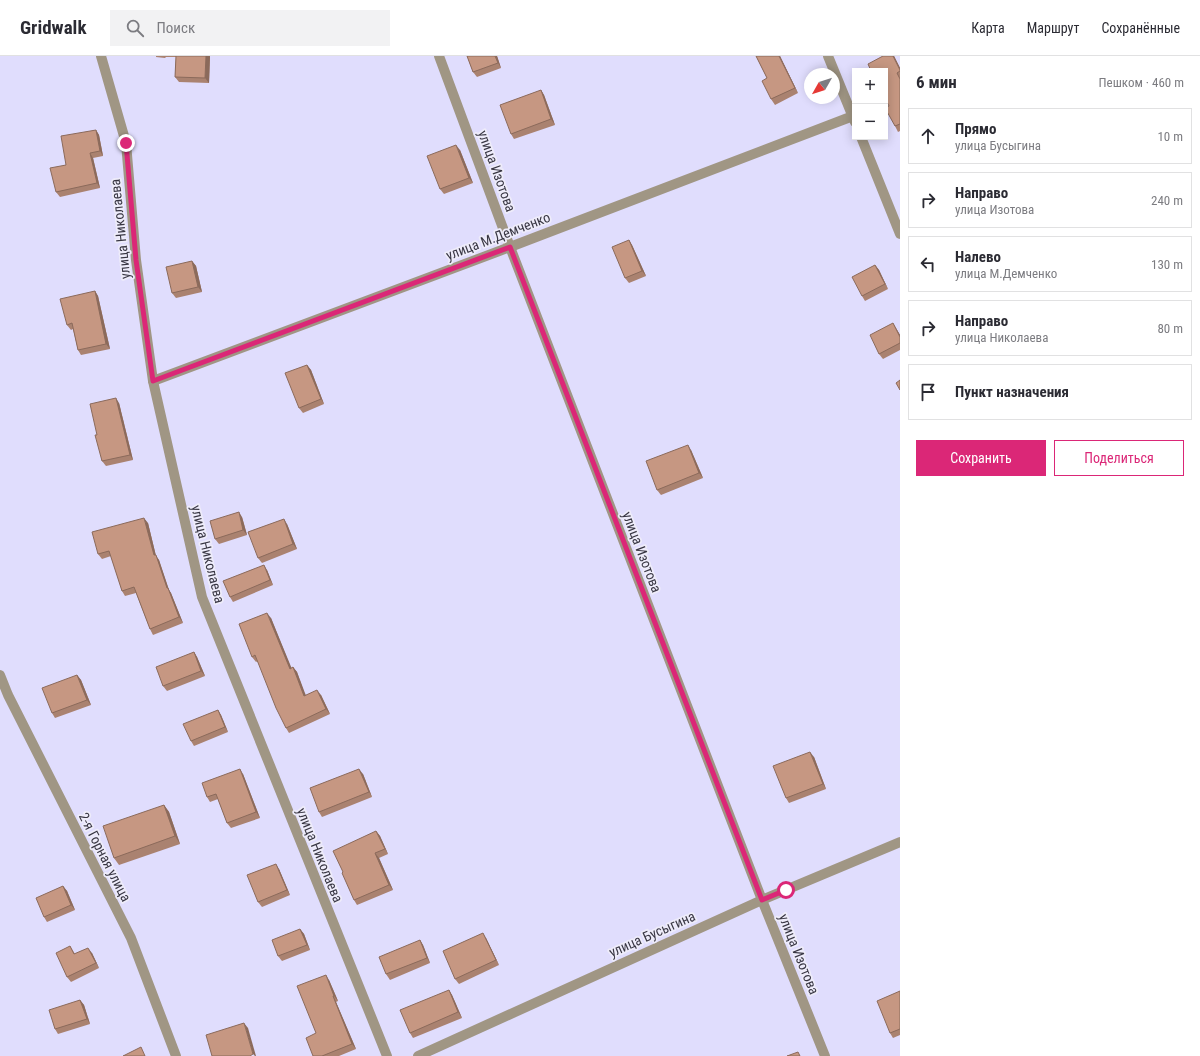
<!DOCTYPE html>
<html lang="ru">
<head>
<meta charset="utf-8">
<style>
	body { margin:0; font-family:"Roboto Condensed",sans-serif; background:#f2f2f3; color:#2b2b33 }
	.controls { position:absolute; right:12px; top:12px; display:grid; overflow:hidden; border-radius:0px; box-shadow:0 2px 10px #0003 }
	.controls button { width:36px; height:36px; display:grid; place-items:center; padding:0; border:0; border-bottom:1px solid #e1e1e2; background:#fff; color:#2b2b33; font:20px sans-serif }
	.compass { position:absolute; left:804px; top:12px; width:36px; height:36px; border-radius:50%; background:#fff; box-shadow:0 2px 10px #0003; rotate:231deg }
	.stop { position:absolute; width:12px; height:12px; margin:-9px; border:3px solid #db2777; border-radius:50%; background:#fff }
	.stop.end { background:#db2777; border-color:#fff; box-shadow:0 1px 4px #0008 }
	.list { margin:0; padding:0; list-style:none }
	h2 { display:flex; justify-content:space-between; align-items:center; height:52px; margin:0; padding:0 16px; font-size:17px }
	h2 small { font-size:13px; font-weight:400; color:#7c7c81 }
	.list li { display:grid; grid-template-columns:26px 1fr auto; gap:12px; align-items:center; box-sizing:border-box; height:56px; margin:0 8px 8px; padding:0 8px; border:1px solid #e1e1e2; border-radius:0px }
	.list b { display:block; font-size:15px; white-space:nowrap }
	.list p { margin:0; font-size:13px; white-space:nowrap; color:#7c7c81 }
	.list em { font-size:13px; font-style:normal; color:#7c7c81 }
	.actions { display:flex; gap:8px; padding:12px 16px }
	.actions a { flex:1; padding:9px 0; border:1px solid #db2777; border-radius:0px; text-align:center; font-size:14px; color:#db2777 }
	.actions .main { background:#db2777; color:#fff }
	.icon { flex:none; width:22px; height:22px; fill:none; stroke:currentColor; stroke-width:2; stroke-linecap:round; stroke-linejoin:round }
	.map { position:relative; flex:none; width:900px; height:1000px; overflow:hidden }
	header { display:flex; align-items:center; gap:24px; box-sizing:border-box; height:56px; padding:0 20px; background:#fff; border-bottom:1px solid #e1e1e2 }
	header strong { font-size:19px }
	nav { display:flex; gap:22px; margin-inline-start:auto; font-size:14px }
	.search { width:280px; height:36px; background:#f2f2f3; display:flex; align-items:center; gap:10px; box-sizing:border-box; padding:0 14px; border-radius:0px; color:#7c7c81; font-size:15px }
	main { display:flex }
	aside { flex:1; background:#fff }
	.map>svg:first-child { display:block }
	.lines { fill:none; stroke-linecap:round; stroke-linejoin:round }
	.minor { stroke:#a09684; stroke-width:10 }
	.tertiary { stroke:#a09684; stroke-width:10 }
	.wall { fill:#aa8270 }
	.shaded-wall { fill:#8b6a5b }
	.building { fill:#c69782; stroke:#8b6a5b }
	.route { stroke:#db2777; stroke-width:5 }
	.labels { text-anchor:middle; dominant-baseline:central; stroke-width:3.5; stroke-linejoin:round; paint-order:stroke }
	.street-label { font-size:14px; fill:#383643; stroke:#eeecfa }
</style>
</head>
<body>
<header>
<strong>Gridwalk</strong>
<div class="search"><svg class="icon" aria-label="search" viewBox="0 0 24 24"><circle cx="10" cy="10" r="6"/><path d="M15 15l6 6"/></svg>Поиск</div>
<nav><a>Карта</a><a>Маршрут</a><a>Сохранённые</a></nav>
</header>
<main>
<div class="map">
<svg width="900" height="1000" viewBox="0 0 900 1000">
	<rect width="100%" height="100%" fill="#e0ddfd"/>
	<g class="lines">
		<g class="minor">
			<polyline points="439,0 510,191 762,844 825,1000"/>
			<polyline points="0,619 8,639 131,882 176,1000"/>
			<polyline points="418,1000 762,844 900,786"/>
		</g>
		<g class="tertiary">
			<polyline points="101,0 126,87 136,204 153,325 202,541 387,1000"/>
			<polyline points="828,0 855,66"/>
			<polyline points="861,81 900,178"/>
			<polyline points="153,325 510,191 853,60"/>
		</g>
	</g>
	<g class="wall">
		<polygon points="156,0 210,0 209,27 179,26 175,21 176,1 166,1 165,2 156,1"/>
		<polygon points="467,0 497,0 501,12 477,21 473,16"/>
		<polygon points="756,0 780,0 798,37 775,49 771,43 767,22"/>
		<polygon points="883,0 894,0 900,12 900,75 898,76 895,70 889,50"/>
		<polygon points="541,34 544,39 555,69 514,83 511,78"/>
		<polygon points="96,74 99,79 103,100 93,102 100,132 60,141 56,136 66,109"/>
		<polygon points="460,94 473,127 444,138 440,133"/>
		<polygon points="629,184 632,189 646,220 629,227 625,222"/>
		<polygon points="192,205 196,210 202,236 176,242 172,237"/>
		<polygon points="875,209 879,214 888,233 865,245 862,240"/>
		<polygon points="95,235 98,240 110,293 81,299 78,294 73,273 71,274 67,269"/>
		<polygon points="893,267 900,279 900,294 883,303 879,298"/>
		<polygon points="307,309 311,314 324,348 303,357 299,352"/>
		<polygon points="119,347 133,404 106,410 102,405 97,379"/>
		<polygon points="691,394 703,422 661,439 657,434"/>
		<polygon points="242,461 247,479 219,488 215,483"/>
		<polygon points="148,467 156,500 159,504 169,534 171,537 183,567 153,579 150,573 136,537 125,540 122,535 111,500 102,503 98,498"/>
		<polygon points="287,468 297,493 262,507 258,502"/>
		<polygon points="267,514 273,529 233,546 230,541"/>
		<polygon points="271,562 291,612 293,611 297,616 305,639 321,639 330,658 289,677 286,672 258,605 256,606 252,601"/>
		<polygon points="194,596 197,601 205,620 167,635 163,630"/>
		<polygon points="77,619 81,624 91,649 55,662 52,657"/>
		<polygon points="218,654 221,659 228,676 194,690 191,685"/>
		<polygon points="814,701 826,733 789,747 786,742"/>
		<polygon points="243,718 260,762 231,772 227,767 218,743 210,746 207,741"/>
		<polygon points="363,718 372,741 322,761 319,756"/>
		<polygon points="164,749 169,756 180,788 119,809 114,802"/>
		<polygon points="376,775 380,780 388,798 379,802 393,834 357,849 354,844"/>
		<polygon points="279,813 290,839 262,851 258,846"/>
		<polygon points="63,830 67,835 75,854 47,866 44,861"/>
		<polygon points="300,873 304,878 310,894 282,905 278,900"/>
		<polygon points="486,882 499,909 459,928 455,923"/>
		<polygon points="420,884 423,889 430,907 390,924 386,918"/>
		<polygon points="70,890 75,898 92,897 99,912 71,926 67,921"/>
		<polygon points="329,924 338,945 336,946 356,993 339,1000 313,1000 316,977"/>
		<polygon points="449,934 452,939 462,962 413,982 410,977"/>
		<polygon points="900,935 900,979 893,982 890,977"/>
		<polygon points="80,944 84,949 90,968 58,978 55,973"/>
	</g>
	<g class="shaded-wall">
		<polygon points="206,0 210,0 209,27 205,22"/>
		<polygon points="495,0 497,0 501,12 498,7"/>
		<polygon points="779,0 780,0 798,37 795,32"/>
		<polygon points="893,0 894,0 900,12 900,14"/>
		<polygon points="541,34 544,39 555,69 551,63"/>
		<polygon points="96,74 99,79 103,100 100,95"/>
		<polygon points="456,89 460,94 473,127 469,122"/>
		<polygon points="90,97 93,102 100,132 97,127"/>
		<polygon points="629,184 632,189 646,220 642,215"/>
		<polygon points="192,205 196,210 202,236 198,231"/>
		<polygon points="875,209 879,214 888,233 885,228"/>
		<polygon points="95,235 98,240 110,293 106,288"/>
		<polygon points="893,267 900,279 900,281"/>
		<polygon points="307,309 311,314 324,348 321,343"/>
		<polygon points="116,342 119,347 133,404 130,399"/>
		<polygon points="688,389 691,394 703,422 699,417"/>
		<polygon points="239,456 242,461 247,479 243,474"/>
		<polygon points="144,462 148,467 156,500 159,504 169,534 171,537 183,567 179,561 167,532 154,499"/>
		<polygon points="284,463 287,468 297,493 293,488"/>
		<polygon points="264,509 267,514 273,529 270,524"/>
		<polygon points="267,557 271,562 294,618 290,613"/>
		<polygon points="194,596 197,601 205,620 201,615"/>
		<polygon points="293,611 297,616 308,645 304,640"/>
		<polygon points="77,619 81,624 91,649 87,644"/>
		<polygon points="317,634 321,639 330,658 326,653"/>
		<polygon points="218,654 221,659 228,676 225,671"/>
		<polygon points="810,696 814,701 826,733 823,728"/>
		<polygon points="240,713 243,718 260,762 256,756"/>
		<polygon points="359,713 363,718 372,741 369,736"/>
		<polygon points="164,749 169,756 180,788 175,780"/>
		<polygon points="376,775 380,780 388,798 385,793"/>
		<polygon points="375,797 379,802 393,834 389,829"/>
		<polygon points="276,808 279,813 290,839 287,834"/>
		<polygon points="63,830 67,835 75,854 71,849"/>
		<polygon points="300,873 304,878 310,894 307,889"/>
		<polygon points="483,877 486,882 499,909 496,904"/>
		<polygon points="420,884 423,889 430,907 427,902"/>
		<polygon points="88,892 92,897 99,912 96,907"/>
		<polygon points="326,919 329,924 338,945 334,940"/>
		<polygon points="449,934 452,939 462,962 458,956"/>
		<polygon points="333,940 336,946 356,993 352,988"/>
		<polygon points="80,944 84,949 90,968 87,963"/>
		<polygon points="244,967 248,972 256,1000 255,1000 253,998"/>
	</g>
	<g class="building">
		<polygon points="176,0 206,0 205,22 175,21"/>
		<polygon points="467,0 495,0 498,7 473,16"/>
		<polygon points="756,0 779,0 795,32 771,43 762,25 767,22"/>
		<polygon points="883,0 893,0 900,14 900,15 897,17 900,23 900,68 895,70 885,52 889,50 885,42 885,15 871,15 868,8"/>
		<polygon points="541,34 551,63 511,78 500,49"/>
		<polygon points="96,74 100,95 90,97 97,127 56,136 50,112 66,109 61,80"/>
		<polygon points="456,89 469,122 440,133 427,100"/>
		<polygon points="629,184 642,215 625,222 612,191"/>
		<polygon points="192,205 198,231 172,237 166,211"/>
		<polygon points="875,209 885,228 862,240 852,221"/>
		<polygon points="95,235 106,288 78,294 72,267 67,269 60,243"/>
		<polygon points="893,267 900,281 900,287 879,298 870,279"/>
		<polygon points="307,309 321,343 299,352 285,317"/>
		<polygon points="900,324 900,334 896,327"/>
		<polygon points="116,342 130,399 102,405 95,379 97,379 90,348"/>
		<polygon points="688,389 699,417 657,434 646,405"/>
		<polygon points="239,456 243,474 215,483 210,465"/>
		<polygon points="144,462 154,499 156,499 167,532 168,532 179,561 150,573 134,531 122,535 109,495 98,498 92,476"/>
		<polygon points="284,463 293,488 258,502 248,476"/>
		<polygon points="264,509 270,524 230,541 223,525"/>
		<polygon points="267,557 290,613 293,611 304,640 317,634 326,653 286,672 276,652 255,599 252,601 239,568"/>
		<polygon points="194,596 201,615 163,630 156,611"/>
		<polygon points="77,619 87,644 52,657 42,632"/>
		<polygon points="218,654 225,671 191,685 183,668"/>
		<polygon points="810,696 823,728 786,742 773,710"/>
		<polygon points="240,713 256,756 227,767 216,738 207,741 202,727"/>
		<polygon points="359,713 369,736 319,756 310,732"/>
		<polygon points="164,749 175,780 114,802 103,770"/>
		<polygon points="376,775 385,793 375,797 389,829 354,844 342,817 343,816 333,795"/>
		<polygon points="276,808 287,834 258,846 247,819"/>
		<polygon points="63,830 71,849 44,861 36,842"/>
		<polygon points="300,873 307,889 278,900 272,884"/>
		<polygon points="483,877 496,904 455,923 443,895"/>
		<polygon points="420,884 427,902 386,918 379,901"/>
		<polygon points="70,890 74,898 88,892 96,907 67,921 56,897"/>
		<polygon points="326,919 334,940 333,940 352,988 322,1000 313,1000 306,982 316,977 297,930"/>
		<polygon points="449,934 458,956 410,977 400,954"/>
		<polygon points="900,935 900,973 890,977 877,945"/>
		<polygon points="80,944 87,963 55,973 49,954"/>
		<polygon points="244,967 253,998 250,1000 212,1000 206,979"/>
		<polygon points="141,991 145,1000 123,1000"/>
		<polygon points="798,996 800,1000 787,1000"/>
	</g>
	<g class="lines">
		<polyline class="route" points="126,87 136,204 153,325 510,191 762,844 786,834"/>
	</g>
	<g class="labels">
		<g class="street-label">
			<text transform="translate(497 115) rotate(70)">улица Изотова</text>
			<text transform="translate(120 173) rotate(-96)">улица Николаева</text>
			<text transform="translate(498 180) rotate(-21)">улица М.Демченко</text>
			<text transform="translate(642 496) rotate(69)">улица Изотова</text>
			<text transform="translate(208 498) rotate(76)">улица Николаева</text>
			<text transform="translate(320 799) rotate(68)">улица Николаева</text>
			<text transform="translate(105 801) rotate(63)">2-я Горная улица</text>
			<text transform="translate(652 878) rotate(-24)">улица Бусыгина</text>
			<text transform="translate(799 898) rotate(68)">улица Изотова</text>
		</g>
	</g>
</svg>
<div class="controls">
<button>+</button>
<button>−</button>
</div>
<svg class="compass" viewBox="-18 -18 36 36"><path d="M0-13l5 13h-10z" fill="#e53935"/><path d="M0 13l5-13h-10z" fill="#7c7c81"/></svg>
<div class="stop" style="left:786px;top:834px"></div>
<div class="stop end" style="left:126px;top:87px"></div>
</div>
<aside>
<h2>6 мин<small>Пешком · 460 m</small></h2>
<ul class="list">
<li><svg class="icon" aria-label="ahead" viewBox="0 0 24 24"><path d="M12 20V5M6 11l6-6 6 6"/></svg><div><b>Прямо</b><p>улица Бусыгина</p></div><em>10 m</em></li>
<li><svg class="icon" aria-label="right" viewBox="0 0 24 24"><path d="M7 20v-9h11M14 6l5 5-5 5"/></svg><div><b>Направо</b><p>улица Изотова</p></div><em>240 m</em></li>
<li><svg class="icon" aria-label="left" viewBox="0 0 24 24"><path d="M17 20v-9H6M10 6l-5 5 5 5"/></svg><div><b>Налево</b><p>улица М.Демченко</p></div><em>130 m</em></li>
<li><svg class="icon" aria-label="right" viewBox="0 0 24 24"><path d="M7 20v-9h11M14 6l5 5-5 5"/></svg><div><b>Направо</b><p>улица Николаева</p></div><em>80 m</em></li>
<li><svg class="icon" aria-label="arrive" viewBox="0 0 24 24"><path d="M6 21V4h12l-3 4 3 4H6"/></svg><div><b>Пункт назначения</b></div></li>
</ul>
<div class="actions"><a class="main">Сохранить</a><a>Поделиться</a></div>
</aside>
</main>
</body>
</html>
